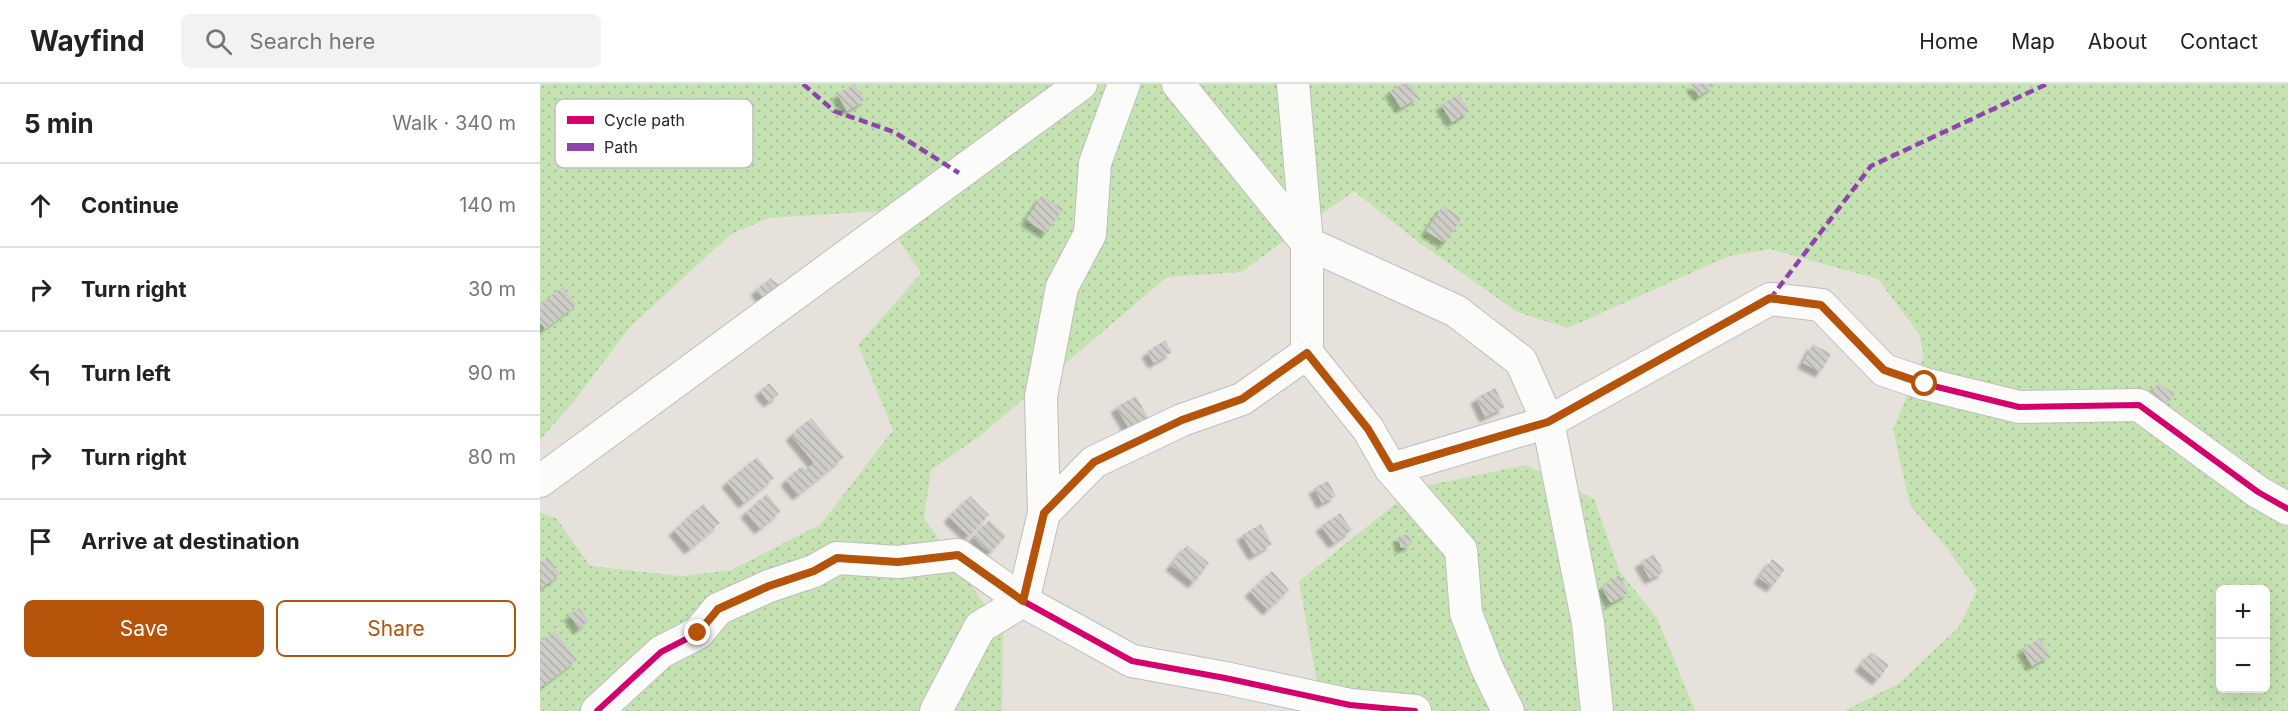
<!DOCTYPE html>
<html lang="en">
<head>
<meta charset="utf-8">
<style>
	body { margin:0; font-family:Inter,sans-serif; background:#f2f2f2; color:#222 }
	.controls { position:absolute; right:18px; bottom:18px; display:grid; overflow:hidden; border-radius:9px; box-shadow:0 6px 24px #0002 }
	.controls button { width:54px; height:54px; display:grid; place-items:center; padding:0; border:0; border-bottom:2px solid #e0e0e0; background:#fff; color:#222; font:30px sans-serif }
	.stop { position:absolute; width:18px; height:18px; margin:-14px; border:4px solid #b45309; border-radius:50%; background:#fff }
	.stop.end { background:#b45309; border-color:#fff; box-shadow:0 2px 6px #0008 }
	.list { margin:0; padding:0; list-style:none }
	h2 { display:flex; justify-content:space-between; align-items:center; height:78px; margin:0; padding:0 24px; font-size:26px }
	h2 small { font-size:20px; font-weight:400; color:#767676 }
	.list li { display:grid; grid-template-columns:39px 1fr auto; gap:18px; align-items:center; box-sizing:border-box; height:84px; padding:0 24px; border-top:2px solid #e0e0e0 }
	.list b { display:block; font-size:22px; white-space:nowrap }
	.list em { font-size:20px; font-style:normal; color:#767676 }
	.actions { display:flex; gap:12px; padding:18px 24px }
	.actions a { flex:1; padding:14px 0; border:2px solid #b45309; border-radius:9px; text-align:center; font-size:21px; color:#b45309 }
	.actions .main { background:#b45309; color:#fff }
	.icon { flex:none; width:33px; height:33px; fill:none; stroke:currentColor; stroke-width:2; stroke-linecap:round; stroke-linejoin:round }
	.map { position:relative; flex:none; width:1748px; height:627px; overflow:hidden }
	header { display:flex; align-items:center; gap:36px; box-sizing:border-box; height:84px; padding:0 30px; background:#fff; border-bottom:2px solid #e0e0e0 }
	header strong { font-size:28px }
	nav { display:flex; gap:33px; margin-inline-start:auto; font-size:21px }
	.search { width:420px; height:54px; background:#f2f2f2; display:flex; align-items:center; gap:15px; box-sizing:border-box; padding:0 21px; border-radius:9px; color:#767676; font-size:22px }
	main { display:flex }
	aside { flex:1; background:#fff }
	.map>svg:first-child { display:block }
	.grass { fill:url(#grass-dots); fill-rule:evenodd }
	.building { fill:url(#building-back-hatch); filter:url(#shadow) }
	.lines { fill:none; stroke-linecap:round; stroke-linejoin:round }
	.street-casing { stroke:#bfbebd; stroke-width:34 }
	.street { stroke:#fbfbfa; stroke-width:32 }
	.quiet { stroke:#8e44ad; stroke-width:4.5; stroke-dasharray:9 4.5; stroke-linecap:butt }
	.cycleway-casing { stroke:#fff; stroke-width:10 }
	.cycleway { stroke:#d6006c; stroke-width:6 }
	.route { stroke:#b45309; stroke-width:8 }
	.key { fill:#fff; stroke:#bebebe; stroke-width:1.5 }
	.key-label { font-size:16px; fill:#272727 }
</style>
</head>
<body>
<header>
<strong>Wayfind</strong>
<div class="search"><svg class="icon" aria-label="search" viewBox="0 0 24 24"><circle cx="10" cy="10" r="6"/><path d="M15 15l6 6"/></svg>Search here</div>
<nav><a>Home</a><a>Map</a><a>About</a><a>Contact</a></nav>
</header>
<main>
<aside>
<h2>5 min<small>Walk · 340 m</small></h2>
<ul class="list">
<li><svg class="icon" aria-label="ahead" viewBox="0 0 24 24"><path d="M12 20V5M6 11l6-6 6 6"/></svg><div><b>Continue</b></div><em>140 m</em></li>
<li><svg class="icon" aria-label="right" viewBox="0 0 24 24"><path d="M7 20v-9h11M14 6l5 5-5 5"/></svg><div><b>Turn right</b></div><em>30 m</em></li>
<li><svg class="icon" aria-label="left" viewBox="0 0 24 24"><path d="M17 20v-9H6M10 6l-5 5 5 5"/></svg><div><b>Turn left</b></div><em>90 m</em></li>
<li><svg class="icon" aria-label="right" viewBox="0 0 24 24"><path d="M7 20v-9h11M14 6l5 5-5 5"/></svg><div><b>Turn right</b></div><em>80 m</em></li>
<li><svg class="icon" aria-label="arrive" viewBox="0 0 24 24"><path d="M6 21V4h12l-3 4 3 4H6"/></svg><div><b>Arrive at destination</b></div></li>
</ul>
<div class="actions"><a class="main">Save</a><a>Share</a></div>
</aside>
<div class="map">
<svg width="1748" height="627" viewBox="0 0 1748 627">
	<defs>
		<pattern id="grass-dots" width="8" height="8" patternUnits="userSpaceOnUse" patternTransform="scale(1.5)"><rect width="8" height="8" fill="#c5e3b2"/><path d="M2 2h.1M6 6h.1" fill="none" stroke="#a9c399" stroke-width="1.8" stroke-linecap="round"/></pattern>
		<pattern id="building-back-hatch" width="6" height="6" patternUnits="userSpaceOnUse" patternTransform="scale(1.5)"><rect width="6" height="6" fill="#ceccc7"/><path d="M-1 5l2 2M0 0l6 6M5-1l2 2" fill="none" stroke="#b1afab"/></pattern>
		<filter id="shadow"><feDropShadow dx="-5.5" dy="5.5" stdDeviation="1.5" flood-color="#0004"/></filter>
	</defs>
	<rect width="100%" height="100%" fill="#e6e2db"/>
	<g class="grass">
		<path d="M0,0H1748V627H1304L1358,600L1419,543L1437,506L1406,463L1370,421L1353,345L1384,272L1379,250L1338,195L1230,165L1189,172L1028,244L977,228L877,157L814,107L701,188L627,193L441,351L391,386L384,434L463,547L462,627H0V428L17,435L50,482L141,492L191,486L281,440L353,346L318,261L381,189L339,127L229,134L191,150L90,243L35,316L0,356ZM1680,506H1726V604H1680Z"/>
		<polygon points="986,381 1054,415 1080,488 1117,534 1155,627 782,627 759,497 875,404"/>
	</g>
	<g class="building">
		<polygon points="315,0 325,16 307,27 297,10"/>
		<polygon points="862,0 871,0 879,13 861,24 850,7"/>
		<polygon points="1151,0 1177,0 1159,12"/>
		<polygon points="919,10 930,27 912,38 901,21"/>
		<polygon points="502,111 523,125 506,149 486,136"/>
		<polygon points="903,122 922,134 905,159 886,147"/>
		<polygon points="230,194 241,203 236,208 225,199"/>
		<polygon points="224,199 234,211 226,218 216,206"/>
		<polygon points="23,203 36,221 5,245 0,238 0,220"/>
		<polygon points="625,256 632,268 614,279 607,268"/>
		<polygon points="1273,260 1291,270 1281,288 1263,279"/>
		<polygon points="229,299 239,311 229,318 220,307"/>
		<polygon points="1618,299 1635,310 1623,327 1607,316"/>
		<polygon points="955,304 965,323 945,333 936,314"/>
		<polygon points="596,312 609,335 590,346 576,323"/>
		<polygon points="271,334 304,373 258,411 246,396 262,382 266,386 274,379 251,351"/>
		<polygon points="217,373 234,394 204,419 187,398"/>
		<polygon points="788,397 796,412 782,419 774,404"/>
		<polygon points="227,410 241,427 220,445 206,428"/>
		<polygon points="430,412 449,431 429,452 409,433"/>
		<polygon points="163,420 180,439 150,465 134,446"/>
		<polygon points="800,429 812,446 794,459 781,442"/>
		<polygon points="449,436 466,452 450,469 433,453"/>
		<polygon points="721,440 732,460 714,471 702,451"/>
		<polygon points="869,450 872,461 861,464 858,453"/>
		<polygon points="647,461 669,479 654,499 631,481"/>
		<polygon points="1114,470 1124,488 1110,495 1100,478"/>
		<polygon points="8,473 20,491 1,504 0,478"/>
		<polygon points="1232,475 1245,485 1232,503 1219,494"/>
		<polygon points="732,487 749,506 728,526 710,507"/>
		<polygon points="1079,491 1089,509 1071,519 1061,503"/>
		<polygon points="39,524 49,537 39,545 29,531"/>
		<polygon points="15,547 37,576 0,604 0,558"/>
		<polygon points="1500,554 1510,571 1492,582 1482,565"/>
		<polygon points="1331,568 1349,581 1338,596 1320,582"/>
	</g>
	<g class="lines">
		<defs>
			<g id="street">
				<polyline points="638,0 767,159 767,269 828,345 851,385 921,466 926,529 947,584 968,627"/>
				<polyline points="753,0 767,159 916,227 981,277 1008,338 1048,539 1057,627"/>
				<polyline points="851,385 1008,338 1230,215 1281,221 1344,286 1385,300 1479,323 1599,321 1718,408 1748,425"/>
				<polyline points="0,397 541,0"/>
				<polyline points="504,429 554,378 642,336 702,315 767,269"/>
				<polyline points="57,627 121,568 158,549 178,525 229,502 274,487 297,474 358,478 418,471 483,517 592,577 685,594 810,621 875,627"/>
				<polyline points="396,627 440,543 483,517 504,429 501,313 522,203 550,150 555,79 584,0"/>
			</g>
		</defs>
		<use href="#street" class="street-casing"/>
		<use href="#street" class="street"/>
		<g class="quiet">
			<polyline points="263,0 294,27 354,48 419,89"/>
			<polyline points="1230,215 1331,82 1507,0"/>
		</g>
		<defs>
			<g id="cycleway">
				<polyline points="851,385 1008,338 1230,215 1281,221 1344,286 1385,300 1479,323 1599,321 1718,408 1748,425"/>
				<polyline points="57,627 121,568 158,549 178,525 229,502 274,487 297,474 358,478 418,471 483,517 592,577 685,594 810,621 875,627"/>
			</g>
		</defs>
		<use href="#cycleway" class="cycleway-casing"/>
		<use href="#cycleway" class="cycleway"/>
	</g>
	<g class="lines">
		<polyline class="route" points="158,549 178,525 229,502 274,487 297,474 358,478 418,471 483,517 504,429 554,378 642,336 702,315 767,269 828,345 851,384 1008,338 1230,214 1281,221 1344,286 1385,300"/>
	</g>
	<rect x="15" y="15" width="198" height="69" rx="9" class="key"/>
	<rect x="27" y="32" width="27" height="8" fill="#d6006c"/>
	<rect x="27" y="59" width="27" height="8" fill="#8e44ad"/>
	<g class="key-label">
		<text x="64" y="42">Cycle path</text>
		<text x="64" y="69">Path</text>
	</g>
</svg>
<div class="controls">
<button>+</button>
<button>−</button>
</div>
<div class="stop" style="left:1385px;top:300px"></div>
<div class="stop end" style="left:158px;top:549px"></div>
</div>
</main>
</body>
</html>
